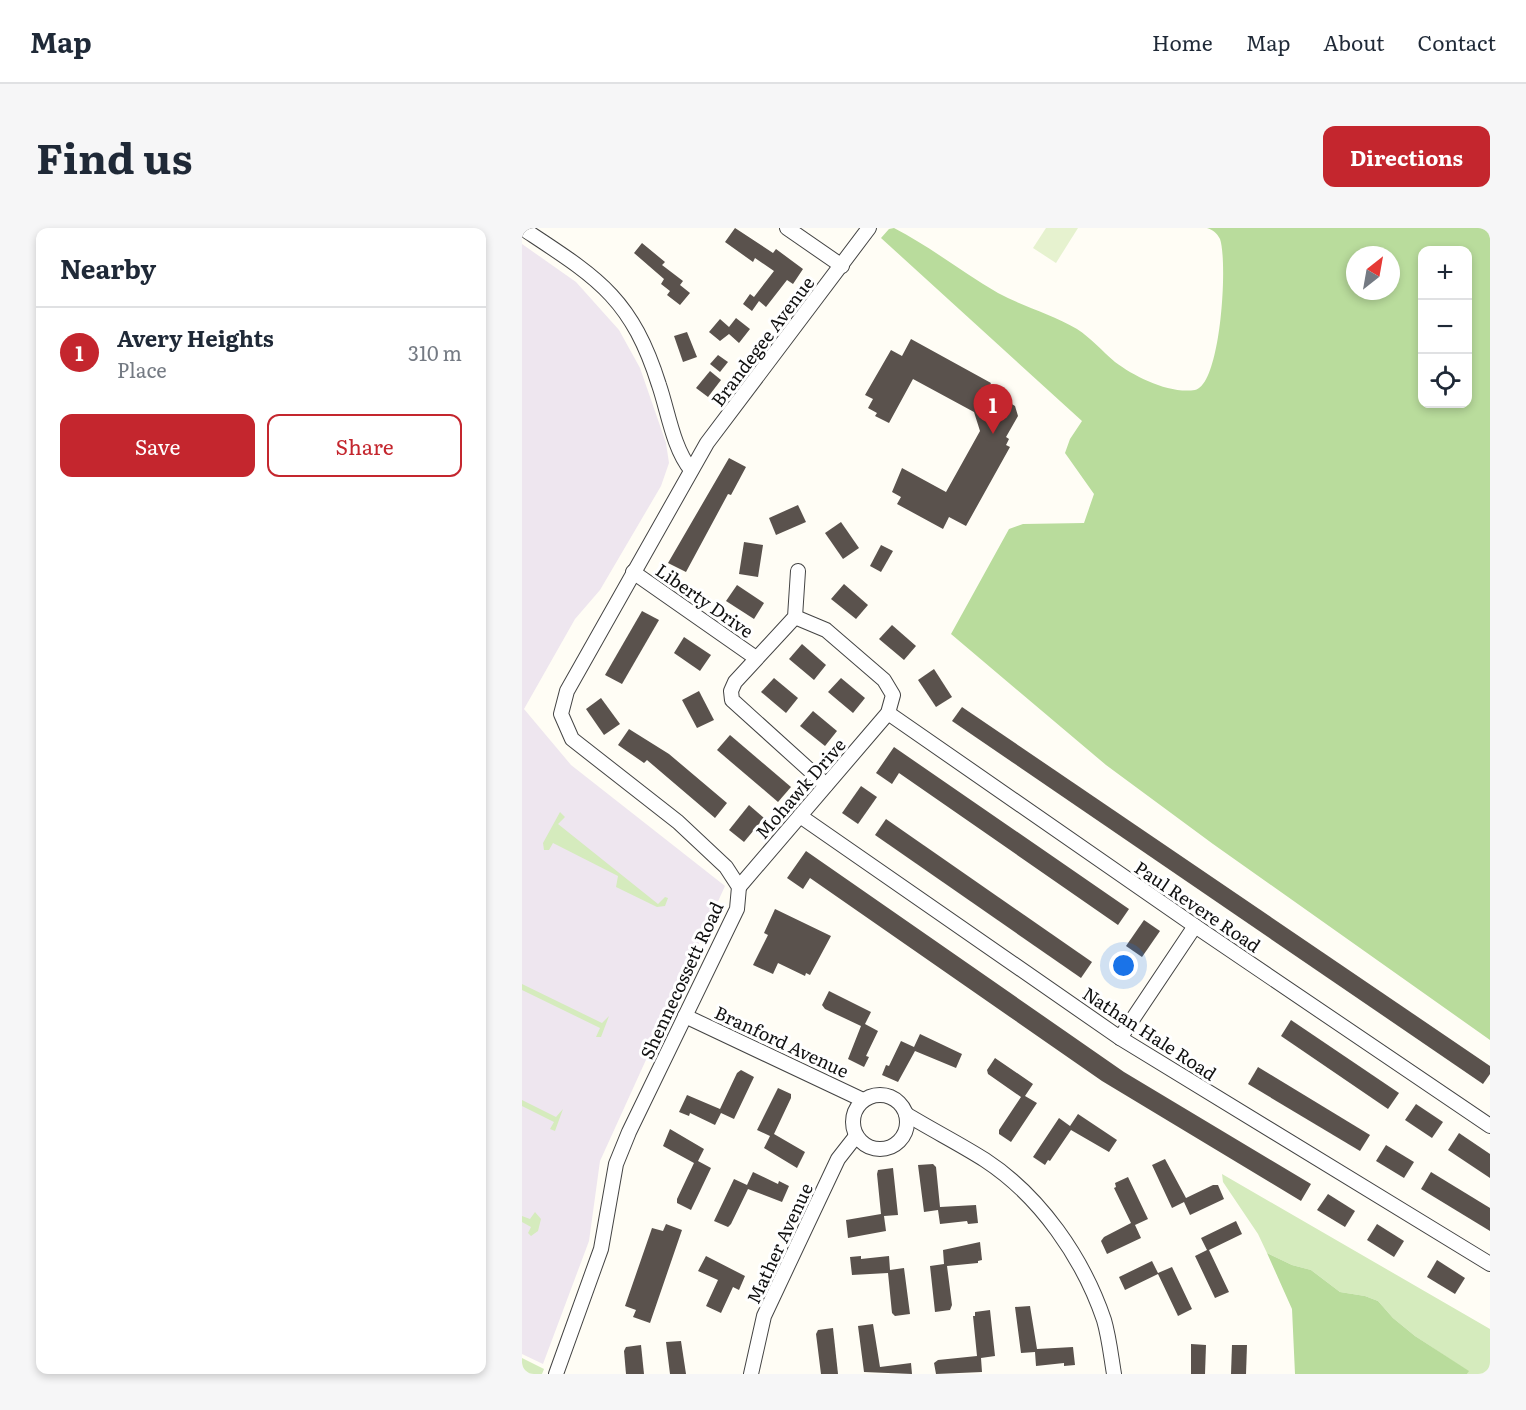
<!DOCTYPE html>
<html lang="en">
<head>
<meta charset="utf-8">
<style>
	body { margin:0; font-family:Literata,serif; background:#f6f6f7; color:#1f2937 }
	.controls { position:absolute; right:18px; top:18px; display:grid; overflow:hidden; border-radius:12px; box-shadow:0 3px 9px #0003 }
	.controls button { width:54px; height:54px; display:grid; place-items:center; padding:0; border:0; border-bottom:2px solid #e0e1e3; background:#fff; color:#1f2937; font:30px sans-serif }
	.compass { position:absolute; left:824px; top:18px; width:54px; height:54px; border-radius:50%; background:#fff; box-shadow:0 3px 9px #0003; rotate:31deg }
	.you { position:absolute; left:602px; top:738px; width:21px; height:21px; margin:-15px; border:4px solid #fff; border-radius:50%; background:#1a73e8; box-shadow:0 0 0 9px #1a73e833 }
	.badge { display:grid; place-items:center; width:39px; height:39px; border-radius:50%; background:#c4262e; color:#fff; font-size:20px; font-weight:700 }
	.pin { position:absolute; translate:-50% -50px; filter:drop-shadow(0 2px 3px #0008) }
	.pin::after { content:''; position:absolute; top:32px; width:21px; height:18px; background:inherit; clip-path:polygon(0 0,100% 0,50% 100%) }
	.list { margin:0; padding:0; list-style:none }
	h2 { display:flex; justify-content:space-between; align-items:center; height:78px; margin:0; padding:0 24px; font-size:26px }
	h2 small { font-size:20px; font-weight:400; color:#747a83 }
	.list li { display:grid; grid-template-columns:39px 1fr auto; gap:18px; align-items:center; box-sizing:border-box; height:90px; padding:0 24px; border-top:2px solid #e0e1e3 }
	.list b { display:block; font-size:22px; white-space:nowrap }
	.list p { margin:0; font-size:20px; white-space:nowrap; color:#747a83 }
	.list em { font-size:20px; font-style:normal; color:#747a83 }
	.actions { display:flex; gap:12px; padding:18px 24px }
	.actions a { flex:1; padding:14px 0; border:2px solid #c4262e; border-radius:12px; text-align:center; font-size:21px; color:#c4262e }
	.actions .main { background:#c4262e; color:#fff }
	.icon { flex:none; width:33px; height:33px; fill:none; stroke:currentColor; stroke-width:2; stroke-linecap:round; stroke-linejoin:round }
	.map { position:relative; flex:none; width:968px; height:1146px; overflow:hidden; border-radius:12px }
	header { display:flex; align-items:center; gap:36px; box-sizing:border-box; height:84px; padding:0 30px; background:#fff; border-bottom:2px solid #e0e1e3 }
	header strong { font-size:28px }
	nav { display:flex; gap:33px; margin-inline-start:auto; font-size:21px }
	.intro { display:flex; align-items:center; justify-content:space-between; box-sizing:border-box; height:144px; padding:0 36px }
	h1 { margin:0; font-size:42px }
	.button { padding:15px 27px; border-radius:12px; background:#c4262e; color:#fff; font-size:21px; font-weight:700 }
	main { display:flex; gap:36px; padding:0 36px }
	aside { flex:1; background:#fff; border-radius:12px; box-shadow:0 3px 9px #0003 }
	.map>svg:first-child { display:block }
	.industrial { fill:#eee6ef }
	.green { fill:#d5ebbd }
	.forest { fill:#b9dc9c; fill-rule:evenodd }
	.pitch { fill:#e6f2cf }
	.building { fill:#5a524d }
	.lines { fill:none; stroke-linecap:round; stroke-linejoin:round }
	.minor-casing { stroke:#444; stroke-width:16 }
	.minor { stroke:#fff; stroke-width:14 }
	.labels { text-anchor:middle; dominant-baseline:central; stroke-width:6; stroke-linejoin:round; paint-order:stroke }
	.street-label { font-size:18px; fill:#111; stroke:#fff }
</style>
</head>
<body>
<header>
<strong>Map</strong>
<nav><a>Home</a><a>Map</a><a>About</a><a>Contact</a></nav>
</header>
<div class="intro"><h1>Find us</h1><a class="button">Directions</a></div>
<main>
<aside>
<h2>Nearby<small></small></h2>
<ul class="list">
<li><span class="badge">1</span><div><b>Avery Heights</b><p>Place</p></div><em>310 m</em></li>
</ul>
<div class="actions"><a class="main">Save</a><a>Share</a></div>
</aside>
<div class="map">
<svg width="968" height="1146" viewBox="0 0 968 1146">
	<rect width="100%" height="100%" fill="#fffdf5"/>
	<polygon class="industrial" points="0,16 54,54 97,102 118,140 144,215 147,235 139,258 78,362 53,391 2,481 49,537 203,658 78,933 67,1013 21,1136 0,1126"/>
	<g class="green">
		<polygon points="38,584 43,589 36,596 136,676 143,669 146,670 143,678 135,679 94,659 96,648 31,615 27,622 22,622 21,615"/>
		<polygon points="0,756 80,795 87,788 79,809 74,809 78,800 0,762"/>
		<polygon points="0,872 34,889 41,881 33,903 28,901 32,894 0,878"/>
		<polygon points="700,946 968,1101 968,1146 945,1146 946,1143 893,1108 871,1090 856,1073 843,1068 818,1064 789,1042 770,1037 745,1025 736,1006 701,954"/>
		<polygon points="13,984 19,991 16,1003 9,1008 6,1005 9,999 0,994 0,988 8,991"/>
		<polygon points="0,1130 22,1141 20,1146 0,1146"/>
	</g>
	<g class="forest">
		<path d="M372,0C409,19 441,45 476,65C502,79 530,86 555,101C569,110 580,123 593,134C613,149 647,166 673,162C699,157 706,34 698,11C695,5 691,2 685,0H968V812L691,616L584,537L429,406L487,301L501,296L562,295L572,266L543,225L548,211L560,193L359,10L367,1ZM900,22H946V176H900ZM833,27H869V63H833Z"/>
		<polygon points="745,1025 770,1037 789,1042 818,1064 843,1068 856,1073 871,1090 893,1108 947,1143 945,1146 773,1146 770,1081"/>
	</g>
	<polygon class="pitch" points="524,0 556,0 534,35 511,20"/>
	<g class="building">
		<polygon points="213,0 251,25 254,21 281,41 271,56 265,52 244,79 237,73 230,83 221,76 228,66 232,69 252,43 233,30 231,34 203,14"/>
		<polygon points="120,15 143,34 140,37 161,53 158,57 168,65 158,77 145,67 148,63 139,56 142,51 112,25"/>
		<polygon points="214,90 228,101 217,115 207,106 198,113 187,104 198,91 207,99"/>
		<polygon points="165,104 175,129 161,134 152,108"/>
		<polygon points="389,111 469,155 466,161 493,178 496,188 484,209 487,211 484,217 488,219 444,298 427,289 421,301 375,276 379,269 370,264 380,240 424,264 458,203 452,184 391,151 367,195 353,188 355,185 346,180 351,171 343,167 369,122 380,128"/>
		<polygon points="196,127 206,134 198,144 188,136"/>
		<polygon points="188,143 199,152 186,169 174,160"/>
		<polygon points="207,230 224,239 209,267 206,266 164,344 146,335"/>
		<polygon points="276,277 284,294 254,307 247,290"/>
		<polygon points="319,294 337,320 321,331 303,305"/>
		<polygon points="222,314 241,317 236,349 217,346"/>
		<polygon points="359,317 371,323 359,344 348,338"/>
		<polygon points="322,356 346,377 334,391 309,371"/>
		<polygon points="215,357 242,375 232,391 204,373"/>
		<polygon points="120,383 137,392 100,456 83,447"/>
		<polygon points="370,397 394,418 382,432 357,411"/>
		<polygon points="162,409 189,427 178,443 152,425"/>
		<polygon points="280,416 304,437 292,452 267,431"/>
		<polygon points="412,441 430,469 414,479 396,452"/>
		<polygon points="252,450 276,470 264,485 239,464"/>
		<polygon points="319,450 343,470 331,485 306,464"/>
		<polygon points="177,463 192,492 175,500 160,472"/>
		<polygon points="79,470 98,496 82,507 64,481"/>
		<polygon points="440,479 968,838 968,846 961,856 430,493"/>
		<polygon points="291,483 315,503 303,518 278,498"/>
		<polygon points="107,501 147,526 205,575 193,590 125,532 122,535 96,517"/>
		<polygon points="208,507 269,559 256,574 195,522"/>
		<polygon points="372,519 607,681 596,697 377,545 370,556 354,545"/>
		<polygon points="339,558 355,569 336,596 320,585"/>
		<polygon points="227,577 242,590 222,614 207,602"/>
		<polygon points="364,591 570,734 559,750 353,607"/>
		<polygon points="284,623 602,844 789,956 779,973 580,853 288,650 281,661 265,650"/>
		<polygon points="253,681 309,708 288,747 284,745 283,748 256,735 251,746 231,737 246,707 242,705"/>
		<polygon points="622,692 638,703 620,729 604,718"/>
		<polygon points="307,763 349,784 343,796 356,803 344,828 347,829 342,839 326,831 339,798 303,781 300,777"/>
		<polygon points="769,792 877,865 866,881 759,808"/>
		<polygon points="398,806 440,826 434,840 393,823 376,854 360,847 364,837 367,838 379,813 392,819"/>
		<polygon points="473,830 511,856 503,868 515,875 489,914 477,906 477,902 499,869 466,846 465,842"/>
		<polygon points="736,839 848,907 838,923 726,856"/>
		<polygon points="219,842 232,849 212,891 199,885 193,897 168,885 167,888 157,884 165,867 198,881 215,845"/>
		<polygon points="256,860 269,866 269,870 252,906 283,924 275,940 242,920 248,908 235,902"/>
		<polygon points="894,876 921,894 910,910 883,892"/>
		<polygon points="556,886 595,912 587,924 549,902 528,933 526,932 523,937 511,929 537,890 548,898"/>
		<polygon points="148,901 182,921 176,933 189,940 169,982 155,975 155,971 172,935 141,918"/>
		<polygon points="937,905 968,926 968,950 926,922"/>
		<polygon points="864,917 892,934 882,950 854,933"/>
		<polygon points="643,931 664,970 691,957 696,957 702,971 668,987 662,974 650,980 630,937"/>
		<polygon points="411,936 414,939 418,979 454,977 456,995 446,996 445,993 418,996 416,982 402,984 396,937"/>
		<polygon points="371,940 376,987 362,988 364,1003 326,1010 324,992 359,986 355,946 356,942"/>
		<polygon points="231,944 256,956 257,953 267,958 260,974 226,961 209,996 206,999 192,993 212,951 225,957"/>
		<polygon points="909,944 968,980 968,1003 899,961"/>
		<polygon points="606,949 626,991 613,997 619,1010 585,1026 579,1013 582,1009 609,995 592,960 594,959 593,955"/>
		<polygon points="806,966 833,983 823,999 795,982"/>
		<polygon points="714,993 720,1006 687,1022 707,1064 693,1070 673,1028 685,1022 679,1010"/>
		<polygon points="144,996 160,1002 128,1095 111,1089 114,1082 103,1078 130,1000 141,1003"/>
		<polygon points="855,996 882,1013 872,1029 845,1012"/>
		<polygon points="458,1014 460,1032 456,1033 456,1035 425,1038 430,1077 428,1082 413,1084 408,1038 422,1036 421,1022"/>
		<polygon points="184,1028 223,1048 217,1062 211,1059 199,1085 184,1078 196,1052 176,1043"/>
		<polygon points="339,1028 339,1031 367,1028 368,1042 382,1040 388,1086 373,1088 370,1085 366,1045 330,1047 328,1029"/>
		<polygon points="915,1032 943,1050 933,1066 905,1049"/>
		<polygon points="630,1033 636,1045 650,1039 670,1081 656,1088 636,1046 603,1062 597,1049"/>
		<polygon points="508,1078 515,1121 551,1119 553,1137 542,1138 542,1135 514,1138 513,1124 499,1125 493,1079"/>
		<polygon points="468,1082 473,1128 459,1130 460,1144 414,1146 412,1135 416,1132 455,1128 451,1088 453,1088 453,1084"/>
		<polygon points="351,1096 358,1139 389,1135 390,1146 342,1144 336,1098"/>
		<polygon points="311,1100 316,1146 299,1146 294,1106 296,1102"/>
		<polygon points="159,1113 164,1146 148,1146 144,1114"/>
		<polygon points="669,1116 684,1117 683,1146 669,1146"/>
		<polygon points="119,1117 122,1146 104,1146 102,1123 104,1119"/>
		<polygon points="710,1117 725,1117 724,1146 709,1146"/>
	</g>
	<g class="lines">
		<defs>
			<g id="minor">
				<path d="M0,0C74,49 109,68 137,157C146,183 151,220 169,242"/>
				<polyline points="265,0 320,38"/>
				<polyline points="276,343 273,389 213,454 209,463 210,472 304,557"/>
				<polyline points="111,344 234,430"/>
				<polyline points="366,485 673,698 968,898"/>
				<polyline points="278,588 598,810 968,1036"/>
				<polyline points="217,659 366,485 371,467 362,452 304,402 273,389"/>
				<polyline points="163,788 341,872"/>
				<polyline points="598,810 673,698"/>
				<circle cx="358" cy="894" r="27"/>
				<path d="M384,886C410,902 438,916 463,932C518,968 561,1030 582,1092C587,1109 589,1128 592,1146"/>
				<polyline points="34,1146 79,1021 94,936 107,904 215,681 217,659 204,639 156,594 50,511 39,486 45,463 185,215 347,0"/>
				<polyline points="229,1146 242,1088 250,1071 316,931 334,908"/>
			</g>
		</defs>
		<use href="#minor" class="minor-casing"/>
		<use href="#minor" class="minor"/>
	</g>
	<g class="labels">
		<g class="street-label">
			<text transform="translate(240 113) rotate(-53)">Brandegee Avenue</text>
			<text transform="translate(183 372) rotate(35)">Liberty Drive</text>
			<text transform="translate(278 560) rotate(-49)">Mohawk Drive</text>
			<text transform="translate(676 678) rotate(34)">Paul Revere Road</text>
			<text transform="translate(159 752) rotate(-65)">Shennecossett Road</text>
			<text transform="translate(628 805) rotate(33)">Nathan Hale Road</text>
			<text transform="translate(260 813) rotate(25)">Branford Avenue</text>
			<text transform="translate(257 1015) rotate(-65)">Mather Avenue</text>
		</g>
	</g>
</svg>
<div class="controls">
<button>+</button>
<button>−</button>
<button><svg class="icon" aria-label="locate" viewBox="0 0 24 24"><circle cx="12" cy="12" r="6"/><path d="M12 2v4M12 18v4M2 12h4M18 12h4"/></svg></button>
</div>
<svg class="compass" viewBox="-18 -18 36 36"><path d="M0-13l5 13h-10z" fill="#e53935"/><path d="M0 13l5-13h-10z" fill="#747a83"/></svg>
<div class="you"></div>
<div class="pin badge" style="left:471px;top:206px">1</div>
</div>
</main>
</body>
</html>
